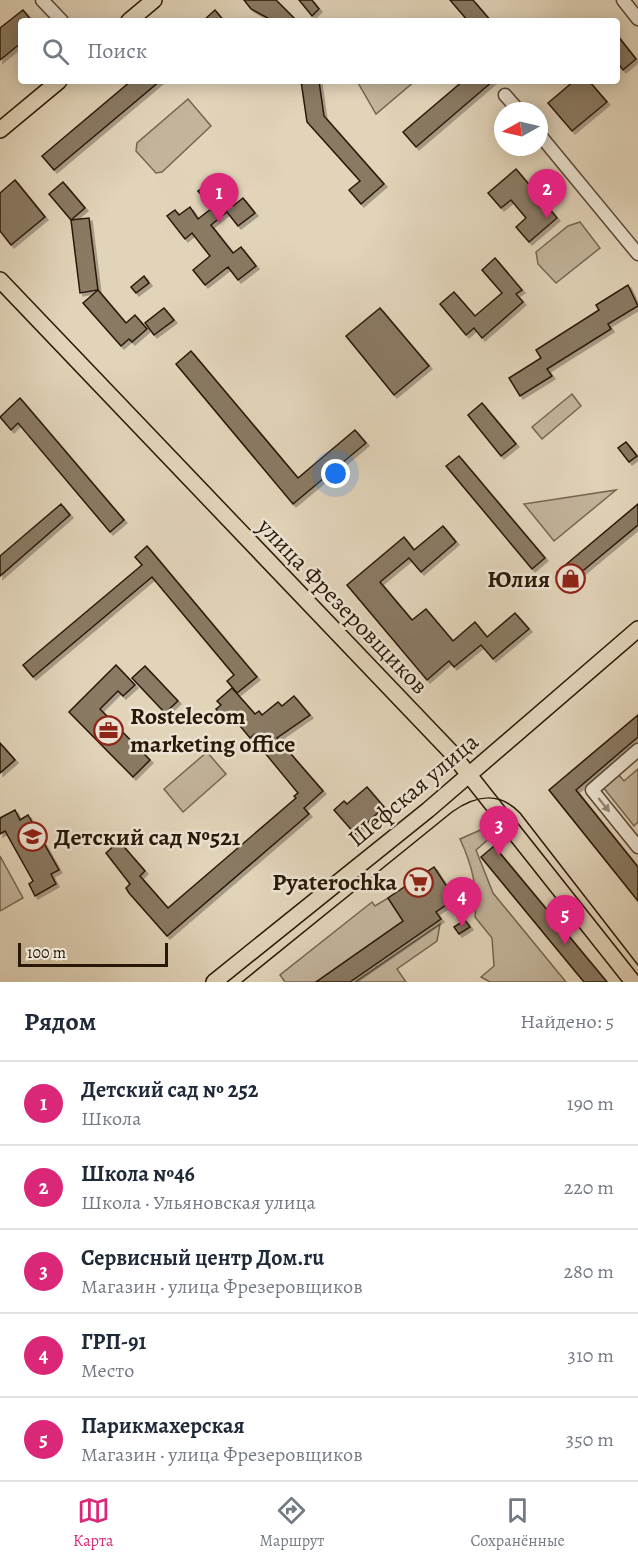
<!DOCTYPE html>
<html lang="ru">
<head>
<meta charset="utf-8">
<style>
	body { margin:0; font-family:Alegreya,serif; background:#f2f2f3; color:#1f2937 }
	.compass { position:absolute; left:494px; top:102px; width:54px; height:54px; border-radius:50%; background:#fff; box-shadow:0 3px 15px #0003; rotate:262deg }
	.scale { position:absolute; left:18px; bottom:15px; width:150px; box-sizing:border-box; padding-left:6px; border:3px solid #2a1807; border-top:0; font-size:16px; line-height:21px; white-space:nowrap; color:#2a1807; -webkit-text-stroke:4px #ece3d2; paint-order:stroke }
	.you { position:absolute; left:336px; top:474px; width:21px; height:21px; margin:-15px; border:4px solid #fff; border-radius:50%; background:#1a73e8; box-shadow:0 0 0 9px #1a73e833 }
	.badge { display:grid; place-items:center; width:39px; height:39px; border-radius:50%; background:#db2777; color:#fff; font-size:20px; font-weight:700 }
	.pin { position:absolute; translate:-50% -50px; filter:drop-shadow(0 2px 3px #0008) }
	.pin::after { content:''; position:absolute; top:32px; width:21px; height:18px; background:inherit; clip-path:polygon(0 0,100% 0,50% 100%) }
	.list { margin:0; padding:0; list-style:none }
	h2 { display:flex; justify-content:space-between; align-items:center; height:78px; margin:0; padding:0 24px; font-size:26px }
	h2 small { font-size:20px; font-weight:400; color:#747a83 }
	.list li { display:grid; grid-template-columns:39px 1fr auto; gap:18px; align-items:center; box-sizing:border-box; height:84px; padding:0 24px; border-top:2px solid #e0e1e3 }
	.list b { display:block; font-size:22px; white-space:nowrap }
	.list p { margin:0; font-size:20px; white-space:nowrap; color:#747a83 }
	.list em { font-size:20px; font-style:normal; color:#747a83 }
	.icon { flex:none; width:33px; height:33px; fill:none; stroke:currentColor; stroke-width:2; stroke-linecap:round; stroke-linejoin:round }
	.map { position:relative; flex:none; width:638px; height:982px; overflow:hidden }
	.search { position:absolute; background:#fff; box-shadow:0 3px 15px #0003; left:18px; right:18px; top:18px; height:66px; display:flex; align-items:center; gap:15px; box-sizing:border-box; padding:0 21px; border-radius:6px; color:#747a83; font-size:22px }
	.sheet { height:498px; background:#fff }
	nav { display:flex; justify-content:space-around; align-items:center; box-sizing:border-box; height:84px; border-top:2px solid #e0e1e3; background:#fff; font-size:16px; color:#747a83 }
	nav a { display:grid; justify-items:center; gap:3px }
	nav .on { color:#db2777 }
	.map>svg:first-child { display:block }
	.green { fill:#c3b49b; stroke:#766651; stroke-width:1.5 }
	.building { fill:#8a7a64; stroke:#2a1807; stroke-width:1.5; filter:url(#shadow) }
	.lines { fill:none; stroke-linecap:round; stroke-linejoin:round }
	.minor-casing { stroke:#584734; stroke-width:15 }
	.major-casing { stroke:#2a1807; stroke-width:18 }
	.minor { stroke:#ece3d2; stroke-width:12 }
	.major { stroke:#e2d4b9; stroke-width:15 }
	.tram { stroke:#2a1807; stroke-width:1.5 }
	.oneway { fill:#958877 }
	.labels { text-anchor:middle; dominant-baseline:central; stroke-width:5; stroke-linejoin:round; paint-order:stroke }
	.poi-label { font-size:24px; font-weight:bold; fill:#2a1807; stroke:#ece3d2; text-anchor:end }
	.street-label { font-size:24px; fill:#2a1807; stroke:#ece3d2 }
</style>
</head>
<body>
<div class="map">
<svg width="638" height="982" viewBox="0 0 638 982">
	<defs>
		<filter id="shadow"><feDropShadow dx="3" dy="3" stdDeviation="0" flood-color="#0004"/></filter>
	</defs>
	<rect width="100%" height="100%" fill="#e2d4b9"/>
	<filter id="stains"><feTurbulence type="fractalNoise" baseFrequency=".00333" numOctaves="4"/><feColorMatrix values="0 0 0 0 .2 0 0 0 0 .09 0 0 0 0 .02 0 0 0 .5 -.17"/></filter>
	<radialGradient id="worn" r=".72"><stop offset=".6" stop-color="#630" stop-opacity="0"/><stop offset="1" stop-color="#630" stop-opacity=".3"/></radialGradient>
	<g class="green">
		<polygon points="357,81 415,81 376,114"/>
		<polygon points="188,99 211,126 162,172 156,173 136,151 137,143"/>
		<polygon points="580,222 600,248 556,283 538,264 536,252 568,226"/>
		<polygon points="572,394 581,406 542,439 532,427"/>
		<polygon points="616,490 554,541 524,504"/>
		<polygon points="207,752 226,774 183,812 164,789"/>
		<polygon points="638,769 638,822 634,826 603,787 618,774 624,781"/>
		<path d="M485,828L491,837L476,850L493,893L566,982H490L481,977L494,966L492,938L475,917C478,888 472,865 460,839Z"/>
		<polygon points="0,856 23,898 0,911"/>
		<polygon points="388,898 403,921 316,982 285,982 280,975 372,902 375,906"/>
		<polygon points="440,924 437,941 397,969 406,982 355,982"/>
	</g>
	<g class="building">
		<polygon points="244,0 276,0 297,21 273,21 251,9"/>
		<polygon points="299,0 312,0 319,9 312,16"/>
		<polygon points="450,0 473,0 491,21 468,21"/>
		<polygon points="23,10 32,21 21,21 21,43 0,60 0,28"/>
		<polygon points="215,10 224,21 203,21"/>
		<polygon points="617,35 636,59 623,70 617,62"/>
		<polygon points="131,81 160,81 54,170 42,156"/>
		<polygon points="301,81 319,81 324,116 384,184 361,204 349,190 360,181 307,122"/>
		<polygon points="463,81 493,81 416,147 403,132"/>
		<polygon points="574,81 589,81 607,102 572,131 548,103"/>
		<polygon points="516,169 532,188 540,182 550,194 542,200 557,218 529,242 516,227 526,218 511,200 501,208 488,193"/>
		<polygon points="213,179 233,206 243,198 255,213 238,226 227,212 211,225 233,253 241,247 256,266 238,280 228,267 205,285 193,270 210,256 192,233 185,239 167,216 175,210 179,215 190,207 198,219 212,208 198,191"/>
		<polygon points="15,180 45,217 11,245 0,231 0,193"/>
		<polygon points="63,182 85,208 71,220 49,194"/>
		<polygon points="89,218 98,290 80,293 71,220"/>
		<polygon points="495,258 522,290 516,294 523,302 482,338 474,328 466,335 440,304 454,292 475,316 502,293 482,270"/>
		<polygon points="144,276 149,283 136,293 131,287"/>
		<polygon points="628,285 638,306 608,324 611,329 547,369 552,376 520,396 509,378 541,358 536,350 599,310 596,305"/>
		<polygon points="98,290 126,323 135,315 147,329 132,342 129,339 121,346 83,303"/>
		<polygon points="164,308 174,320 154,335 145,323"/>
		<polygon points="380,308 429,366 394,395 346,336"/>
		<polygon points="191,351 298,478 355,430 366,443 293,504 176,364"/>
		<polygon points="20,398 124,520 110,532 18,423 11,430 0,417"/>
		<polygon points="482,403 516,444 501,456 468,415"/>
		<polygon points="626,442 637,456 629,462 618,448"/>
		<polygon points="459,456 545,558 532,569 446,466"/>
		<polygon points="61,504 70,515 0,576 0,556"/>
		<polygon points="638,504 638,525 567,584 557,572"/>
		<polygon points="443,526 456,542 421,572 409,558 380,582 412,620 426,609 453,641 475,622 487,637 515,613 529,629 493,659 481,645 454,667 449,661 427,680 347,585 404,537 414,550"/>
		<polygon points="147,546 257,677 237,693 227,681 234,675 152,577 33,677 23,665 142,565 135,557"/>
		<polygon points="116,665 135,685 123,696 118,691 100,709 150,760 133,777 69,712"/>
		<polygon points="145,666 178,701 165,713 132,678"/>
		<polygon points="232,688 255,714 259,711 262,715 278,702 282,706 294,696 310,715 277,738 323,791 304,808 309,814 167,936 129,893 126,888 130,884 106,853 119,841 145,871 140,876 168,908 296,798 294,796 298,793 265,753 265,746 255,734 250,738 236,721 234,723 227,715 224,718 216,709 221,705 217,701"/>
		<polygon points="638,715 638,737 576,790 638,867 638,901 549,790"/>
		<polygon points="0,743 15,760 0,773"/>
		<polygon points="367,787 384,807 355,834 334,810 344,801 347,804"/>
		<polygon points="15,810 20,820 28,815 59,870 51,874 56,884 35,896 29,884 33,881 5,831 0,834 0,818"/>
		<polygon points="494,846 607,982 584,982 574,970 481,857"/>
		<polygon points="434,867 455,899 436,912 441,919 350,982 316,982 403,921 388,898"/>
		<polygon points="465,920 470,927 459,934 454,927"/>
	</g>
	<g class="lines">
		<defs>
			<g id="minor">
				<polyline points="42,0 62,21"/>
				<polyline points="623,0 638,19"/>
				<polyline points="505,95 519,111"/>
				<polyline points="539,134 638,254"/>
				<polyline points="638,750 592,790 638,847"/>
			</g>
			<g id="major">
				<polyline points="129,21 154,0"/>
				<polyline points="0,130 59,81"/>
				<polyline points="0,280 450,751 633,982"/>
				<polyline points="214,982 428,810 638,629"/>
			</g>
		</defs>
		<use href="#minor" class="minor-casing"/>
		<use href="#major" class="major-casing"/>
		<use href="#minor" class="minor"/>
		<use href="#major" class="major"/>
		<path class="tram" d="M242,982L452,812C476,795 499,791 520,813L638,965"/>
	</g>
	<defs><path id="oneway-solid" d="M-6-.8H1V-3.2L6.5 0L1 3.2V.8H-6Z" transform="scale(1.5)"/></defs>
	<use class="oneway" href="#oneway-solid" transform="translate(604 805) rotate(51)"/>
	<defs>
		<symbol id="shop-ring" viewBox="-11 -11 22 22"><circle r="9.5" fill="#ece3d2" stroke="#8f2418" stroke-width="1.5"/><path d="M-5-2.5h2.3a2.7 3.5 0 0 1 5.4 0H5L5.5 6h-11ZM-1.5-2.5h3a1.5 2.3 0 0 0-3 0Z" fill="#8f2418"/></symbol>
		<symbol id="office-ring" viewBox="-11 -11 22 22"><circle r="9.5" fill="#ece3d2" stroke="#8f2418" stroke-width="1.5"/><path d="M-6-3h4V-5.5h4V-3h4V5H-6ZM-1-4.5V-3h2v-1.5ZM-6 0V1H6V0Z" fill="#8f2418"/></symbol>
		<symbol id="school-ring" viewBox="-11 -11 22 22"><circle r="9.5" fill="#ece3d2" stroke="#8f2418" stroke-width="1.5"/><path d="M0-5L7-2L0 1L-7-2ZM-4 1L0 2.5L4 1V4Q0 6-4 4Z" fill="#8f2418"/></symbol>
		<symbol id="supermarket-ring" viewBox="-11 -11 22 22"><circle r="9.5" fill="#ece3d2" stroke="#8f2418" stroke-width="1.5"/><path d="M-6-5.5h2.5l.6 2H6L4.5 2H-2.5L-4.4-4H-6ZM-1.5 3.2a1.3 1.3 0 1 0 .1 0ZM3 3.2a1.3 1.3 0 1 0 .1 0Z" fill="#8f2418"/></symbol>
	</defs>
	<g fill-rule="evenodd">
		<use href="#shop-ring" x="554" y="562" width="33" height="33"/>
		<use href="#office-ring" x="92" y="714" width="33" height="33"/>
		<use href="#school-ring" x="16" y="820" width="33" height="33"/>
		<use href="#supermarket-ring" x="402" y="866" width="33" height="33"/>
	</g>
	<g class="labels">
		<g class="poi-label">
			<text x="550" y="579">Юлия</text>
			<text x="130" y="716" text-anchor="start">Rostelecom<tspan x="130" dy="28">marketing office</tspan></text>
			<text x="54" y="837" text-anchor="start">Детский сад №521</text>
			<text x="397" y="882">Pyaterochka</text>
		</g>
		<g class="street-label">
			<text transform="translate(343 606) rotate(46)">улица Фрезеровщиков</text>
			<text transform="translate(413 790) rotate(-40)">Шефская улица</text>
		</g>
	</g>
	<rect width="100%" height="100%" filter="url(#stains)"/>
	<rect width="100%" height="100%" fill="url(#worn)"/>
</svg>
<svg class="compass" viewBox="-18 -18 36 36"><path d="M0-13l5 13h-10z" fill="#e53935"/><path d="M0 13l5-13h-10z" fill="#747a83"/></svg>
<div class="scale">100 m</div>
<div class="you"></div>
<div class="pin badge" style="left:219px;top:223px">1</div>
<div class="pin badge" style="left:547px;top:219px">2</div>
<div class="pin badge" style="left:499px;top:856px">3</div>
<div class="pin badge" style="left:462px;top:927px">4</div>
<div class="pin badge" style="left:565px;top:945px">5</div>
<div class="search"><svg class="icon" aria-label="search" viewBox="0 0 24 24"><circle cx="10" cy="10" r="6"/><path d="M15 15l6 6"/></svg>Поиск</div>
</div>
<section class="sheet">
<h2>Рядом<small>Найдено: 5</small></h2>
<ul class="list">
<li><span class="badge">1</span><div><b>Детский сад № 252</b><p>Школа</p></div><em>190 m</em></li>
<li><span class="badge">2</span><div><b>Школа №46</b><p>Школа · Ульяновская улица</p></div><em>220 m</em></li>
<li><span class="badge">3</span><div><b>Сервисный центр Дом.ru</b><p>Магазин · улица Фрезеровщиков</p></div><em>280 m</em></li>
<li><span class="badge">4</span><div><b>ГРП-91</b><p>Место</p></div><em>310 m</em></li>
<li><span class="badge">5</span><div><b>Парикмахерская</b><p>Магазин · улица Фрезеровщиков</p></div><em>350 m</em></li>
</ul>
</section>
<nav>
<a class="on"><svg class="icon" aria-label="map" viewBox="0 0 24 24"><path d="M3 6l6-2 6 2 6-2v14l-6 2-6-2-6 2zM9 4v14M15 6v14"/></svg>Карта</a>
<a><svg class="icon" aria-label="directions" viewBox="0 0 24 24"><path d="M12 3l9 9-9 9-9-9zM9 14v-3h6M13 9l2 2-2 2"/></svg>Маршрут</a>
<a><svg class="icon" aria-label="saved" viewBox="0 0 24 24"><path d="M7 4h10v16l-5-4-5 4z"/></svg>Сохранённые</a>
</nav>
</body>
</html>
